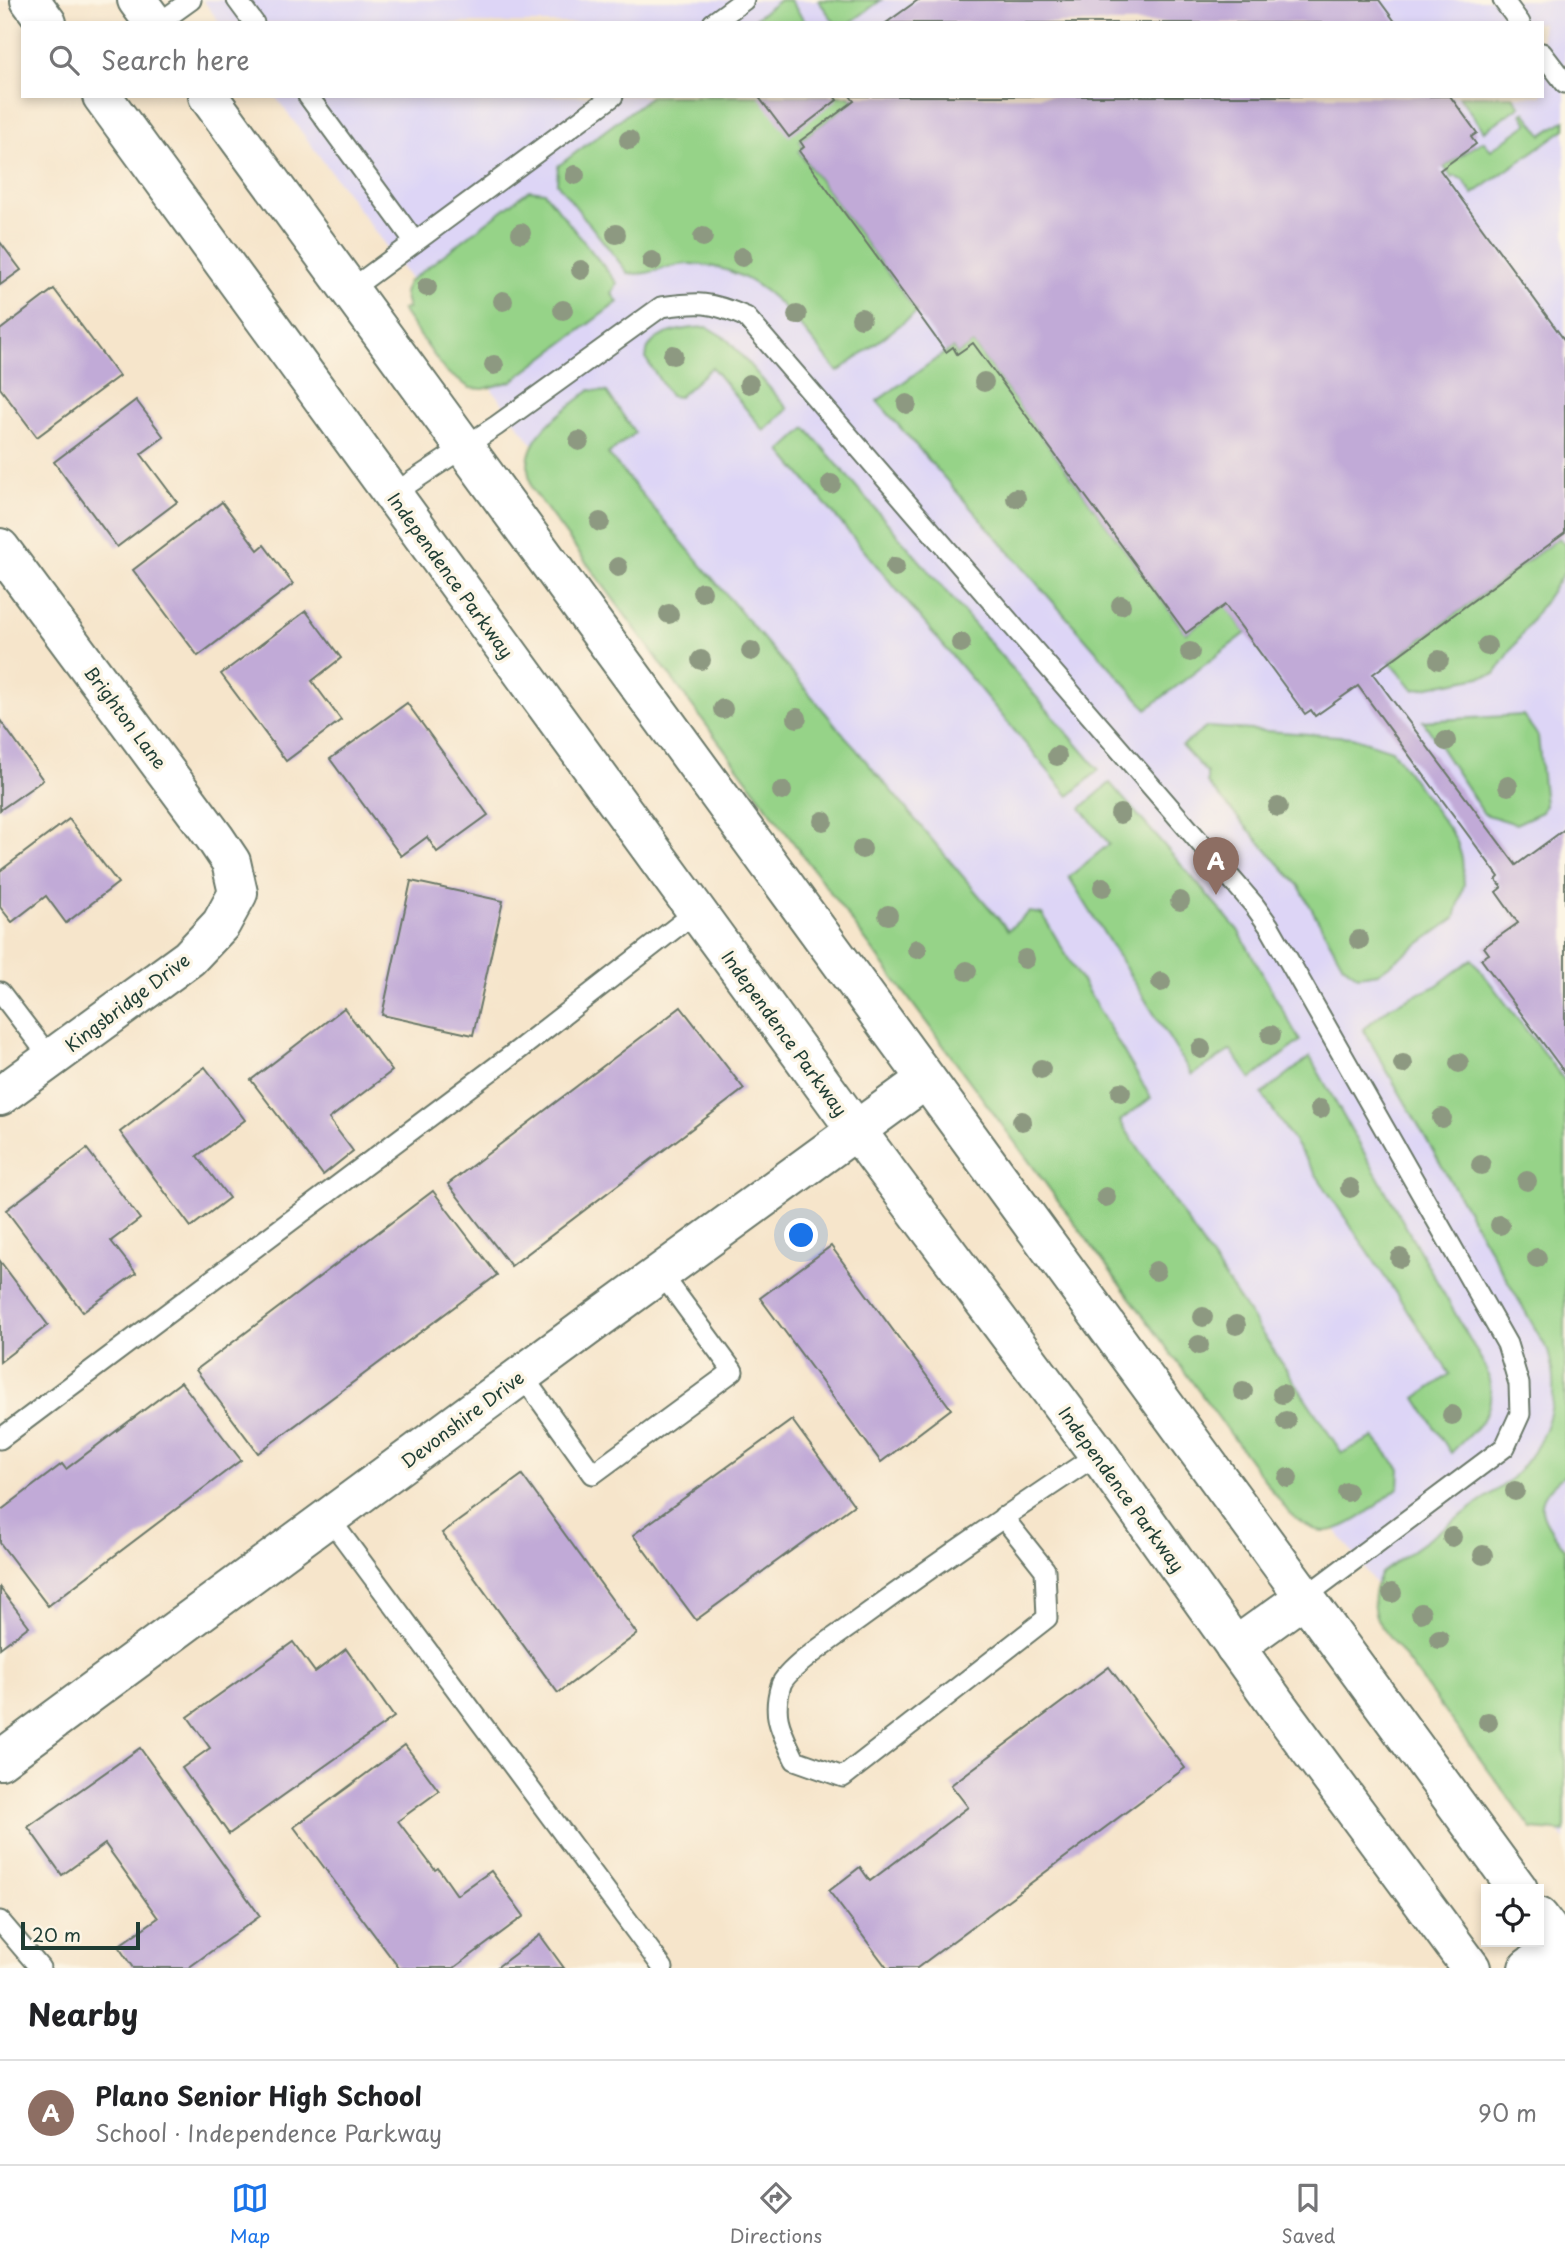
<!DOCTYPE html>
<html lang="en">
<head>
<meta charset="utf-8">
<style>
	body { margin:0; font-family:"Playpen Sans",sans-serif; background:#f2f2f2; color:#202124 }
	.controls { position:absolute; right:21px; bottom:21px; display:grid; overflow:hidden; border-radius:0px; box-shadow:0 4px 10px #0003 }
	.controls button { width:63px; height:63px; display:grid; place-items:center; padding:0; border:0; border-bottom:2px solid #e0e0e0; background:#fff; color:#202124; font:35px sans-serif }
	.scale { position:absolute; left:21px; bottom:18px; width:119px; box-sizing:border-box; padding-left:7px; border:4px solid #1f3d34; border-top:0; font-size:19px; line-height:24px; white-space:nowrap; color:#1f3d34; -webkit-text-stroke:5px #fcf5e5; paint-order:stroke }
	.you { position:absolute; left:802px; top:1236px; width:24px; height:24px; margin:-18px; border:5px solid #fff; border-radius:50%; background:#1a73e8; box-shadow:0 0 0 10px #1a73e833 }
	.badge { display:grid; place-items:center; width:46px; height:46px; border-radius:50%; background:#1a73e8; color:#fff; font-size:23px; font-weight:700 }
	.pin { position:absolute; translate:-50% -58px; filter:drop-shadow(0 2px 4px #0008) }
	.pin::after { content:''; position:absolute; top:37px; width:24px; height:21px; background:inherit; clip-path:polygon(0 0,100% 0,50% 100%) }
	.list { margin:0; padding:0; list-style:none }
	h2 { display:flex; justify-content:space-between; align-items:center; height:91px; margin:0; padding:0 28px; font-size:30px }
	h2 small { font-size:23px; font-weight:400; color:#757577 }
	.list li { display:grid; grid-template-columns:46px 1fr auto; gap:21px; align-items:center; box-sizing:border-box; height:105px; padding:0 28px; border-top:2px solid #e0e0e0 }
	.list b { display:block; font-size:26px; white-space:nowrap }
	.list p { margin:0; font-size:23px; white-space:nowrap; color:#757577 }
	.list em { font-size:23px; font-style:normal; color:#757577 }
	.icon { flex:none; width:38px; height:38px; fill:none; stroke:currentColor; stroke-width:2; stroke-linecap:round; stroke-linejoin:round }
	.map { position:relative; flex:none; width:1565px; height:1968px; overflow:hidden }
	.search { position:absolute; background:#fff; box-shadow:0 4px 10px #0003; left:21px; right:21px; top:21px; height:77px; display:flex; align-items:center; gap:18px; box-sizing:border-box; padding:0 24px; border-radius:0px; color:#757577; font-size:26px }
	.sheet { height:196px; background:#fff }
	nav { display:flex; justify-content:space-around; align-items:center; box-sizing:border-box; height:98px; border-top:2px solid #e0e0e0; background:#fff; font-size:19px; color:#757577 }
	nav a { display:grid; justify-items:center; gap:4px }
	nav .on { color:#1a73e8 }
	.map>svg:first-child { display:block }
	.built { fill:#ddd5f6 }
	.green { fill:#96d388; stroke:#5a885e; stroke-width:2 }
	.building { fill:#c1aad7 }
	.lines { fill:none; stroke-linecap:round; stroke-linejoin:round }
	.service-casing { stroke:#6a7869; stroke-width:23 }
	.minor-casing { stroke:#6a7869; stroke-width:42 }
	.secondary-casing { stroke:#6a7869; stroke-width:42 }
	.service { stroke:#fff; stroke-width:19 }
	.minor { stroke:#fff; stroke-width:38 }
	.secondary { stroke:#fff; stroke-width:38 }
	.tree { fill:#8d9981 }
	.labels { text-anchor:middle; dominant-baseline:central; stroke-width:7; stroke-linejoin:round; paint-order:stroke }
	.street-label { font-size:18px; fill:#1f3d34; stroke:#fcf5e5 }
</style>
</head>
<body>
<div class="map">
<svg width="1565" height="1968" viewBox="0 0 1565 1968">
	<rect width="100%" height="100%" fill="#fcf5e5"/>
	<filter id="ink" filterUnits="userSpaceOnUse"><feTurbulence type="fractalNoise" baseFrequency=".0143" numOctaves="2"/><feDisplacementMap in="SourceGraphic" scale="14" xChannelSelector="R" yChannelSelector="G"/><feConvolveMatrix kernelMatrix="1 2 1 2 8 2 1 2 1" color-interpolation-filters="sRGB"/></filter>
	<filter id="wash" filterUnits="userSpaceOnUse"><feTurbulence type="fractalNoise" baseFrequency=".00686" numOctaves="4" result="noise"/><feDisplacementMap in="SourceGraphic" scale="28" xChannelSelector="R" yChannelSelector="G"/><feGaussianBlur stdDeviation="1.57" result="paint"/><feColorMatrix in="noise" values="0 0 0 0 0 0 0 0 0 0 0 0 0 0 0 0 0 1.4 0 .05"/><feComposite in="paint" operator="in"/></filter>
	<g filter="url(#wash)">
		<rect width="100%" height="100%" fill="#f6e5cb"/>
		<polygon class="built" points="203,0 1565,0 1565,1840 275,96 1542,96 1542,23 220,23"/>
		<g class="green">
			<polygon points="780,0 790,0 806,23 749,23"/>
			<polygon points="818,0 881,0 850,23 835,23"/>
			<path d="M651,96H850L854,101L800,141L804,147L799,152L917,312L838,372C796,322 763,266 691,264C668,263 652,277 628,273L557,183L558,166Z"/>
			<polygon points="1459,96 1513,96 1520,106 1484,131"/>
			<polygon points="1525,112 1542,135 1565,120 1565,129 1473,194 1463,180 1455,176 1452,178 1444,167 1483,141 1491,150 1528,124 1522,114"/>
			<polygon points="529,190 544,192 617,283 612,294 618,302 512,381 484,389 470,388 445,371 402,310 408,308 404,293 408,282"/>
			<path d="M707,327L727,339L788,409L764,431L712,367L679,397L670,396L646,359C647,355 646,351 648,348C659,330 689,328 707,327Z"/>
			<polygon points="973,343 1186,633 1225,605 1246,633 1147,709 877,401 953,347 957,354"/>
			<path d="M590,390L607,392L635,433L608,454L1008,930L1029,912L1042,914L1151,1098L1120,1121L1342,1453L1374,1437L1400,1469L1399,1487C1381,1502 1348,1532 1323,1531C1311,1531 1298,1520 1289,1513L532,489C531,482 528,474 528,467C527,432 566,410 590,390Z"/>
			<polygon points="806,428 1099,770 1069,796 781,451"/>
			<polygon points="1559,538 1565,545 1565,571 1495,674 1414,690 1390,662"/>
			<polygon points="1523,715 1538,736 1545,805 1542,812 1516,824 1484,814 1423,721"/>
			<polygon points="1207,727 1352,737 1392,750 1456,839 1462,858 1464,884 1455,918 1378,973 1358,976 1343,965 1299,886 1207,783 1207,773 1182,746"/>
			<polygon points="1110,783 1238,930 1300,1041 1251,1079 1231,1050 1192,1075 1069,877 1109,844 1081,808"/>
			<path d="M1472,959L1565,1081V1475C1527,1503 1542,1517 1565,1549V1832L1532,1829L1379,1623C1370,1607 1373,1589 1381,1573L1508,1482C1545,1445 1563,1403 1548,1351L1363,1029L1391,1006L1436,986Z"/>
			<path d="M1310,1057L1486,1368C1500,1413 1480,1423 1451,1453L1416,1398L1450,1374L1262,1094Z"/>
		</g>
		<g id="blocks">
			<g class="building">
				<polygon points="918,0 1379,0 1396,23 886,23"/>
				<polygon points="758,96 834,96 837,100 789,137"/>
				<polygon points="850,96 1450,96 1477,133 1471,137 1476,144 1440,170 1565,341 1565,533 1373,674 1516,865 1565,829 1565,1073 1481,959 1489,954 1484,947 1518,923 1496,892 1502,887 1496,880 1499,877 1358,686 1315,716 1311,710 1305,714 1225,605 1186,633 973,343 957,354 953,347 946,352 917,312 799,151 804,147 800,141 854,101"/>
				<polygon points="0,242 21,270 0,285"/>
				<polygon points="54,289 119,376 37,437 0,388 0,330"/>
				<polygon points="136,400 164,437 141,454 177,502 117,547 54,462"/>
				<polygon points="222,502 258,550 264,545 293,584 198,656 133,570"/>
				<polygon points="306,611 341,658 312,681 341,720 286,761 221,674"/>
				<polygon points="407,703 488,815 437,852 427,837 401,856 330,759"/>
				<polygon points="0,720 43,780 0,810"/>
				<polygon points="69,819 118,883 66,923 46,896 12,922 0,907 0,871"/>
				<polygon points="411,881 503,901 473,1035 382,1015"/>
				<polygon points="681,1007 744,1089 511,1266 448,1184"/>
				<polygon points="344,1008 392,1071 329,1119 353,1151 323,1175 251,1080"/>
				<polygon points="205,1067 245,1120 197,1156 229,1198 191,1227 120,1132"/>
				<polygon points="87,1149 140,1219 111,1241 136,1273 83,1312 6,1210"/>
				<polygon points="433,1191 497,1275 258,1453 196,1370"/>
				<polygon points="831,1246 951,1409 881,1462 760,1298"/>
				<polygon points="0,1261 48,1325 0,1362"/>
				<polygon points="181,1382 241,1460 48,1606 0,1543 0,1511 62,1464 66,1469"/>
				<polygon points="792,1420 854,1505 696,1620 633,1535"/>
				<polygon points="522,1475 637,1634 558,1693 442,1533"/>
				<polygon points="0,1588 29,1626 0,1648"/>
				<polygon points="293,1642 315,1672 346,1649 394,1717 229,1834 182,1768 210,1748 188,1717"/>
				<polygon points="1109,1667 1185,1768 917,1968 887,1968 829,1891 860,1867 870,1881 968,1807 951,1785"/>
				<polygon points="405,1745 439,1791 398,1821 435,1870 438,1868 457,1895 491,1871 524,1916 454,1968 399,1968 294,1827"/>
				<polygon points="140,1748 260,1916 188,1968 133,1968 118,1946 158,1918 105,1844 62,1875 28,1827"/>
				<polygon points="540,1935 564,1968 496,1968"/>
			</g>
		</g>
	</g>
	<g filter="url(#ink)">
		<use href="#blocks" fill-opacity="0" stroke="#6a7869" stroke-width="2"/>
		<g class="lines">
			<defs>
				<g id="service">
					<polyline points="237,0 254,23"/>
					<polyline points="1503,0 1520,23"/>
					<polyline points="159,23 191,0"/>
					<polyline points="713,23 744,0"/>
					<polyline points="1542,53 1565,83"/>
					<polyline points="308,96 415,242"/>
					<polyline points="350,290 613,96"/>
					<path d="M393,494L496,426L661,307C699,302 710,301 746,317L1254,905L1269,926L1507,1344L1519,1384L1520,1414L1505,1447L1306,1596"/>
					<polyline points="0,992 51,1059"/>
					<polyline points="522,1375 593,1474 733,1371 661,1273"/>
					<polyline points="0,1439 521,1048 697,911"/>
					<path d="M1003,1517L1045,1570L1047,1618L843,1777L795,1760C782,1732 771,1717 781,1685C786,1669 838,1635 853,1624C934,1565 1015,1509 1098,1454"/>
					<polyline points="329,1518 663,1968"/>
					<polyline points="0,1921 40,1968"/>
				</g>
				<g id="minor">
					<polyline points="0,548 215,838 231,862 238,893 221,924 189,958 0,1096"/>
					<polyline points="0,1760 599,1318 925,1080"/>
				</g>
				<g id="secondary">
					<polyline points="30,0 47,23"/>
					<polyline points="137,0 154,23"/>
					<polyline points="102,96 856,1130 1098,1454 1279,1708 1471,1968"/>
					<polyline points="208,96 1518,1889"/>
					<polyline points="1235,1647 1306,1596"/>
					<polyline points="1539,1917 1565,1952"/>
					<polyline points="1528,1968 1565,1940"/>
				</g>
			</defs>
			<use href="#service" class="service-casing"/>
			<use href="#minor" class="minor-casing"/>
			<use href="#secondary" class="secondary-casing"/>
			<use href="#service" class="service"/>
			<use href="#minor" class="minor"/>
			<use href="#secondary" class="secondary"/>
		</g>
		<g class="tree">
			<circle cx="629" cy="140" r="10"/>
			<circle cx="575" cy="175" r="10"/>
			<circle cx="521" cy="233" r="10"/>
			<circle cx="616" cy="234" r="10"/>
			<circle cx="703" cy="237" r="10"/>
			<circle cx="742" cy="257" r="10"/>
			<circle cx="652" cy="261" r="10"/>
			<circle cx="581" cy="270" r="10"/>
			<circle cx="427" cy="287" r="10"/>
			<circle cx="503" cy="301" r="10"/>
			<circle cx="563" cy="310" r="10"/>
			<circle cx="797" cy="315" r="10"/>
			<circle cx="861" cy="318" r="10"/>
			<circle cx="673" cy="355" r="10"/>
			<circle cx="494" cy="365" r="10"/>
			<circle cx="984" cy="382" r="10"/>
			<circle cx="749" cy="384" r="10"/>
			<circle cx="907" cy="404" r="10"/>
			<circle cx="579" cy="441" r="10"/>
			<circle cx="831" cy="484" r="10"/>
			<circle cx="1016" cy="498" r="10"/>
			<circle cx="600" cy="522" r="10"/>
			<circle cx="618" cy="567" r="10"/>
			<circle cx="895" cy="567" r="10"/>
			<circle cx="702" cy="592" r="10"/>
			<circle cx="1121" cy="605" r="10"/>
			<circle cx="669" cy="614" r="10"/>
			<circle cx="961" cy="643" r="10"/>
			<circle cx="1487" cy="646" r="10"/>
			<circle cx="751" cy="651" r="10"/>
			<circle cx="1190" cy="652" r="10"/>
			<circle cx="701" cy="660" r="10"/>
			<circle cx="1439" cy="660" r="10"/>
			<circle cx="723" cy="709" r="10"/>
			<circle cx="797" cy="718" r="10"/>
			<circle cx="1446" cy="741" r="10"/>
			<circle cx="1057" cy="756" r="10"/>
			<circle cx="1508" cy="786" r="10"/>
			<circle cx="782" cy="791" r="10"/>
			<circle cx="1278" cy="807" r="10"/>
			<circle cx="1120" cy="814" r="10"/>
			<circle cx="823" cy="821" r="10"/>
			<circle cx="862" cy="849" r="10"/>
			<circle cx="1103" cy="887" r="10"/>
			<circle cx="1180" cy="901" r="10"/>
			<circle cx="888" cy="915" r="10"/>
			<circle cx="1359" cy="940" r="10"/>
			<circle cx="917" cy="949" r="10"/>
			<circle cx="1025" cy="959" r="10"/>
			<circle cx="967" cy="971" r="10"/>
			<circle cx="1161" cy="982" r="10"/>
			<circle cx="1271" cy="1035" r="10"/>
			<circle cx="1201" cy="1049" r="10"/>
			<circle cx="1459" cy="1063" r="10"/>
			<circle cx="1403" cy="1064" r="10"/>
			<circle cx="1041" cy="1069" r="10"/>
			<circle cx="1121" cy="1092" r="10"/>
			<circle cx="1320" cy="1109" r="10"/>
			<circle cx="1442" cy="1118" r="10"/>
			<circle cx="1022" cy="1121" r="10"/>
			<circle cx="1481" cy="1165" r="10"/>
			<circle cx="1527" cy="1181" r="10"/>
			<circle cx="1350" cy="1188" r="10"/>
			<circle cx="1106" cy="1197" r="10"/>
			<circle cx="1500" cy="1225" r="10"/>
			<circle cx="1400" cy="1258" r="10"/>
			<circle cx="1537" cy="1258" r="10"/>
			<circle cx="1156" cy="1271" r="10"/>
			<circle cx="1203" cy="1317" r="10"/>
			<circle cx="1236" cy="1325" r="10"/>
			<circle cx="1199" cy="1345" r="10"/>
			<circle cx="1243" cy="1391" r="10"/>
			<circle cx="1282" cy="1394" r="10"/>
			<circle cx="1452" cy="1415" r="10"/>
			<circle cx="1286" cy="1421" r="10"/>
			<circle cx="1288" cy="1478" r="10"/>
			<circle cx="1515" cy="1491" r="10"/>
			<circle cx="1347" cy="1492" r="10"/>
			<circle cx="1452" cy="1537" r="10"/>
			<circle cx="1483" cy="1555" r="10"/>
			<circle cx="1392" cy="1593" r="10"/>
			<circle cx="1421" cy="1613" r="10"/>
			<circle cx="1439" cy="1639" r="10"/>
			<circle cx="1488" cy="1722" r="10"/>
		</g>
	</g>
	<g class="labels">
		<g class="street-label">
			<text transform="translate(451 575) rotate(54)">Independence Parkway</text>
			<text transform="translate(126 717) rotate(53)">Brighton Lane</text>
			<text transform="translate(127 1002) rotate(-37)">Kingsbridge Drive</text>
			<text transform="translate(785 1033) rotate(54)">Independence Parkway</text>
			<text transform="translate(462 1419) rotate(-37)">Devonshire Drive</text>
			<text transform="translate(1122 1489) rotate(54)">Independence Parkway</text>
		</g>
	</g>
</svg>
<div class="controls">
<button><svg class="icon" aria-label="locate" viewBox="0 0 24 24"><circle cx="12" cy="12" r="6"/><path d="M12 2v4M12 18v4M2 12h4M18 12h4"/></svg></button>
</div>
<div class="scale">20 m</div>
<div class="you"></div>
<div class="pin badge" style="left:1216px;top:895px;background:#8d6e63">A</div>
<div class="search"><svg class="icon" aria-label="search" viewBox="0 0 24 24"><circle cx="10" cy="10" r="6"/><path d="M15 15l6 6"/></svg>Search here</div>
</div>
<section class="sheet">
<h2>Nearby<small></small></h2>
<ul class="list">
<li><span class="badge" style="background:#8d6e63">A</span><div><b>Plano Senior High School</b><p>School · Independence Parkway</p></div><em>90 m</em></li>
</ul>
</section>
<nav>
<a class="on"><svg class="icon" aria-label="map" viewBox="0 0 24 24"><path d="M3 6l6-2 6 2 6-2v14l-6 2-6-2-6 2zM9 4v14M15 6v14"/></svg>Map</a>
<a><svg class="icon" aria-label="directions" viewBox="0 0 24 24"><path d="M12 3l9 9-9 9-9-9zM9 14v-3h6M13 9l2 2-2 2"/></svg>Directions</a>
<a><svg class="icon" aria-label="saved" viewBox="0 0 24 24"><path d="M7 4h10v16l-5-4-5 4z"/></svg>Saved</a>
</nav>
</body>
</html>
